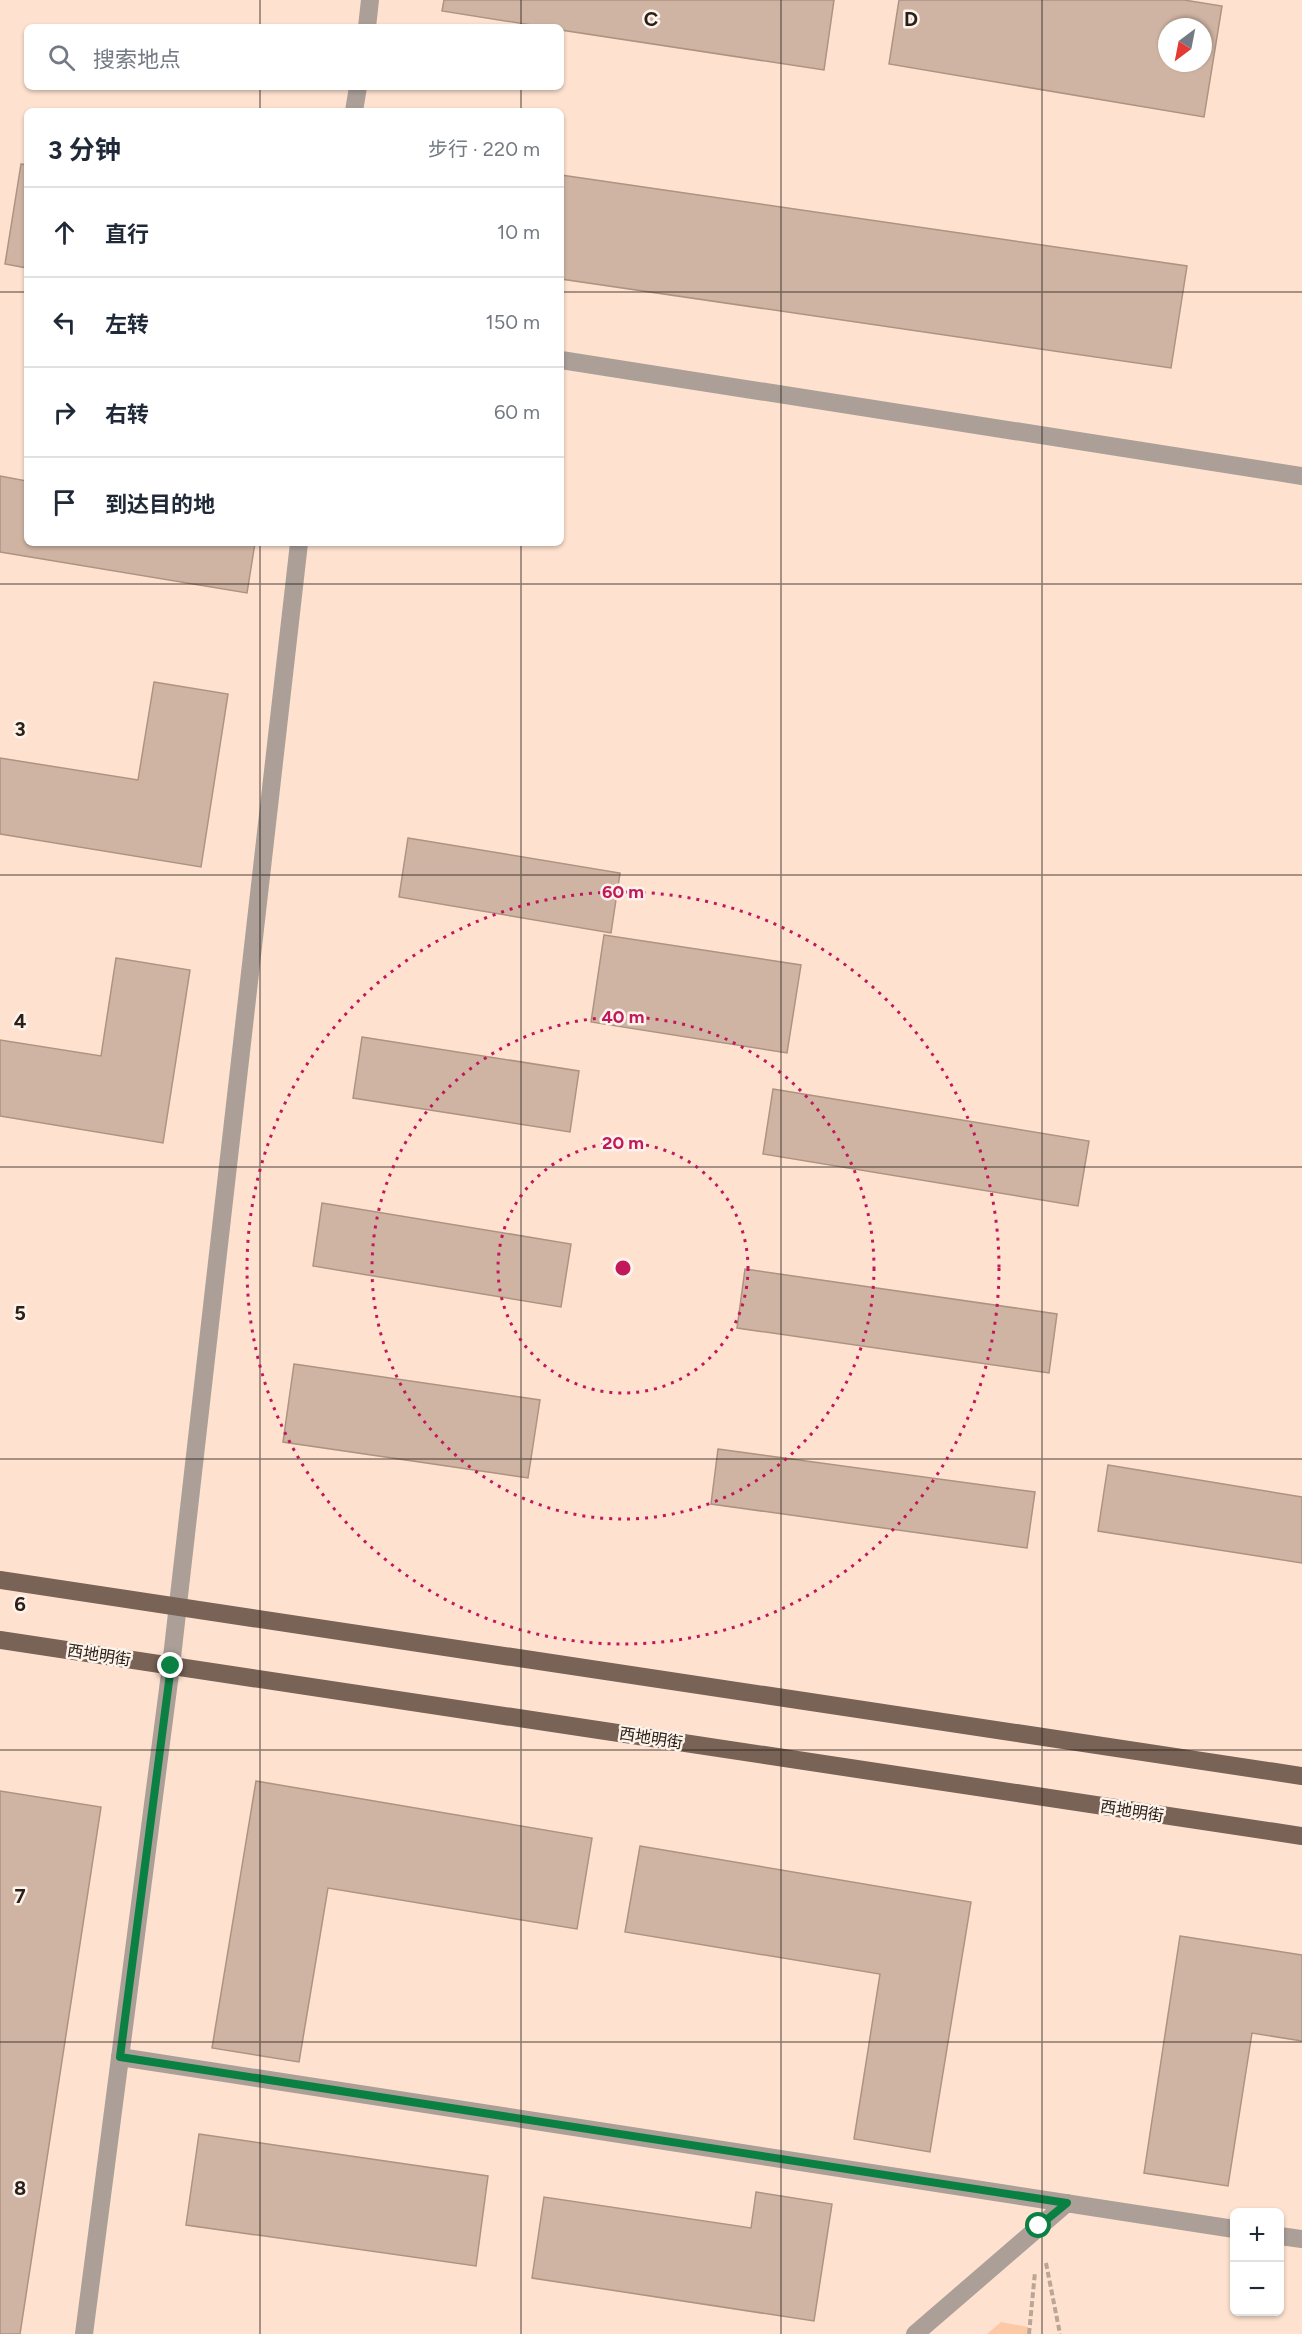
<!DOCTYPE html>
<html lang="zh">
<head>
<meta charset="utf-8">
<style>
	body { margin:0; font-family:Figtree,"Noto Sans SC",sans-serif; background:#f6f6f7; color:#1f2937 }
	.controls { position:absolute; right:18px; bottom:18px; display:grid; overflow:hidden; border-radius:9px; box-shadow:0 2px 4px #0004 }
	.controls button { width:54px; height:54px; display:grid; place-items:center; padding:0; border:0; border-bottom:2px solid #e0e1e3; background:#fff; color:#1f2937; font:30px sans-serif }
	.compass { position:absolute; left:1158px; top:18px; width:54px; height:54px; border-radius:50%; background:#fff; box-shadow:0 2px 4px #0004; rotate:212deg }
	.stop { position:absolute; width:18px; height:18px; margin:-14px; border:4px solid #0b8043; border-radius:50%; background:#fff }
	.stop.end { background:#0b8043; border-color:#fff; box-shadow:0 2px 6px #0008 }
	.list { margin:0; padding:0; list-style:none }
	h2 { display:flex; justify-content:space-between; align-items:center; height:78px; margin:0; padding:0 24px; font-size:26px }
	h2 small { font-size:20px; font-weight:400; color:#747a83 }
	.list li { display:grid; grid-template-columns:39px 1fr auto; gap:18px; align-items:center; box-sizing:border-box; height:90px; padding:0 24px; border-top:2px solid #e0e1e3 }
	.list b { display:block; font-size:22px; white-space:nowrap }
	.list em { font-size:20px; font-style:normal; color:#747a83 }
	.icon { flex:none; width:33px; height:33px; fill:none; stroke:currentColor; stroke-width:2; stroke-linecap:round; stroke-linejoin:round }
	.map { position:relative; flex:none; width:1302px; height:2334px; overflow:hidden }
	.search { position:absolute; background:#fff; box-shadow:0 2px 4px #0004; left:24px; top:24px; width:540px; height:66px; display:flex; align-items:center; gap:15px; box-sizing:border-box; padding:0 21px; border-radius:9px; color:#747a83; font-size:22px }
	.panel { position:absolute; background:#fff; box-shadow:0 2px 4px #0004; left:24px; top:108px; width:540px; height:438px; border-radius:9px }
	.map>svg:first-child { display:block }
	.green { fill:#fcc8a6 }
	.building { fill:#d0b4a3; stroke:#ae9382; stroke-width:1.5; fill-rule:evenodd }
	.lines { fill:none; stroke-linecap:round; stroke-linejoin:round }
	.path { stroke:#bba596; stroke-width:4; stroke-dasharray:6 3; stroke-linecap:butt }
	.lane { stroke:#ab9f98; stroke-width:18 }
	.street { stroke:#ab9f98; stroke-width:18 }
	.primary { stroke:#786356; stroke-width:18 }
	.route { stroke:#0b8043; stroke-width:8 }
	.grid { fill:none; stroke:#2a2019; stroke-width:1.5; stroke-opacity:0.55 }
	.ring { fill:none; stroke:#c2185b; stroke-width:3; stroke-dasharray:3 6 }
	.labels { text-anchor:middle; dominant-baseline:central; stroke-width:5; stroke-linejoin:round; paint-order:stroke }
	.street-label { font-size:16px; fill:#2a2019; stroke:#fef3eb }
	.grid-label { font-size:20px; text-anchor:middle; font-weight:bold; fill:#2a2019; stroke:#fef3eb; stroke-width:5; stroke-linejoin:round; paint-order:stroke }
	.centre { fill:#c2185b; stroke:#fef3eb; stroke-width:3 }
	.ring-label { font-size:18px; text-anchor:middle; font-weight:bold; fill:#c2185b; stroke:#fef3eb; stroke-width:5; stroke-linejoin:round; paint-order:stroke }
</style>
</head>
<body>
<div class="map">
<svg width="1302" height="2334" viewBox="0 0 1302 2334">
	<rect width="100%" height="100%" fill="#fee2cf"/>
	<polygon class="green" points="1001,2322 1028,2327 1027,2334 987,2334"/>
	<g class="building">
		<polygon points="444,0 834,0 824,70 561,30 561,27 544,27 442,11"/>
		<path d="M899,0H1184L1222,6L1204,117L889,64ZM1167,27H1203V63H1167Z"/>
		<polygon points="21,164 27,165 27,268 5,264"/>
		<polygon points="561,175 1187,266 1171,368 561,279"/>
		<polygon points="0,476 27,481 27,543 255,543 247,593 0,552"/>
		<polygon points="154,682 228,694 201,867 0,834 0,758 138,780"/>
		<polygon points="408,838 620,873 611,933 399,897"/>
		<polygon points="604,935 801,965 787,1053 591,1022"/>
		<polygon points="116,958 190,970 163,1143 0,1116 0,1040 101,1056"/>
		<polygon points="362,1037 579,1071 570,1132 353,1098"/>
		<polygon points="773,1089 1089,1141 1078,1206 763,1154"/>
		<polygon points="322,1203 571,1244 561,1307 313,1266"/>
		<polygon points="745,1269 1057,1314 1049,1373 737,1328"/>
		<polygon points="294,1364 540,1400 528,1478 283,1442"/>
		<polygon points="718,1449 1035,1492 1027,1548 711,1504"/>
		<polygon points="1108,1465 1302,1497 1302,1563 1098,1531"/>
		<polygon points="256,1781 592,1838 577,1929 328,1888 299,2062 212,2048"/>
		<polygon points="0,1791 101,1807 20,2334 0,2334"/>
		<polygon points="640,1846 971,1902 930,2152 854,2139 880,1974 625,1932"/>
		<polygon points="1180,1936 1302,1955 1302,2041 1252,2033 1228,2186 1144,2173"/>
		<polygon points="199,2134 488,2176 476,2266 186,2225"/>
		<polygon points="756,2192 832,2204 814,2321 532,2278 544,2197 751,2228"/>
	</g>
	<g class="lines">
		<g class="path">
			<polyline points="1046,2263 1060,2334"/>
			<polyline points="1029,2334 1035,2272"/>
		</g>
		<polyline class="lane" points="561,360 1302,476"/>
		<g class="street">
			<polyline points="367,27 370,0"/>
			<polyline points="354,111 358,87"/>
			<polyline points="120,2057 1234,2229"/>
			<polyline points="1280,2236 1302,2239"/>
			<polyline points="84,2334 171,1666 299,543"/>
			<polyline points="915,2334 1067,2203"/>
		</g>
		<g class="primary">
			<polyline points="0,1580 1302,1776"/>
			<polyline points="0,1640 1302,1836"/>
		</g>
	</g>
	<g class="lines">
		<polyline class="route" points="171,1666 120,2057 1067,2203 1039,2226"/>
	</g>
	<path class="grid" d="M260,0V27M521,0V27M781,0V2334M1042,0V2334M260,87V111M521,87V111M0,292H27M561,292H1302M260,543V2334M521,543V2334M0,584H1302M0,875H1302M0,1167H1302M0,1459H1302M0,1750H1302M0,2042H1302"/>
	<g class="ring">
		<circle cx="623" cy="1268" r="125"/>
		<circle cx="623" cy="1268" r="251"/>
		<circle cx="623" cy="1268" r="376"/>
	</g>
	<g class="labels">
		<g class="street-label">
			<text transform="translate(99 1655) rotate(9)">西地明街</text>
			<text transform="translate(651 1738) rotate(9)">西地明街</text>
			<text transform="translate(1132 1811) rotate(9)">西地明街</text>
		</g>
	</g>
	<g class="grid-label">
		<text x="651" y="26">C</text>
		<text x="911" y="26">D</text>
		<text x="20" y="736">3</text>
		<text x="20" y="1028">4</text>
		<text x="20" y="1320">5</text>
		<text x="20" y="1611">6</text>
		<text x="20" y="1903">7</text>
		<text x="20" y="2195">8</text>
	</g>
	<circle cx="623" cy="1268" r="9" class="centre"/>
	<g class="ring-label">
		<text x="623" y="898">60 m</text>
		<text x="623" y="1023">40 m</text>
		<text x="623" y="1149">20 m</text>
	</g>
</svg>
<div class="controls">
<button>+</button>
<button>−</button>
</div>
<svg class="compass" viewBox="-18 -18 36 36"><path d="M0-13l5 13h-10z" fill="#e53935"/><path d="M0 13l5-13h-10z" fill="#747a83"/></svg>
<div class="stop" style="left:1039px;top:2226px"></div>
<div class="stop end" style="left:171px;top:1666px"></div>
<div class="search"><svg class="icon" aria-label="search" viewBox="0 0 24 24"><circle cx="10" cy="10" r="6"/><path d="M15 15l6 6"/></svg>搜索地点</div>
<section class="panel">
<h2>3 分钟<small>步行 · 220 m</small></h2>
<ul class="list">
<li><svg class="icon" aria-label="ahead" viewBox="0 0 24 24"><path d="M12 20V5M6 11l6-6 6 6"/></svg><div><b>直行</b></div><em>10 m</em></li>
<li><svg class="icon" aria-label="left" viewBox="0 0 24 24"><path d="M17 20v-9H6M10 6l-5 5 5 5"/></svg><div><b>左转</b></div><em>150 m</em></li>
<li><svg class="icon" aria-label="right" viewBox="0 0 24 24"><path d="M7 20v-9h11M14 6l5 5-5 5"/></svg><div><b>右转</b></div><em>60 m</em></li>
<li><svg class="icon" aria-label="arrive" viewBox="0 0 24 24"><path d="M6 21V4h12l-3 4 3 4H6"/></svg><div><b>到达目的地</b></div></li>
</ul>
</section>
</div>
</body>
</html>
